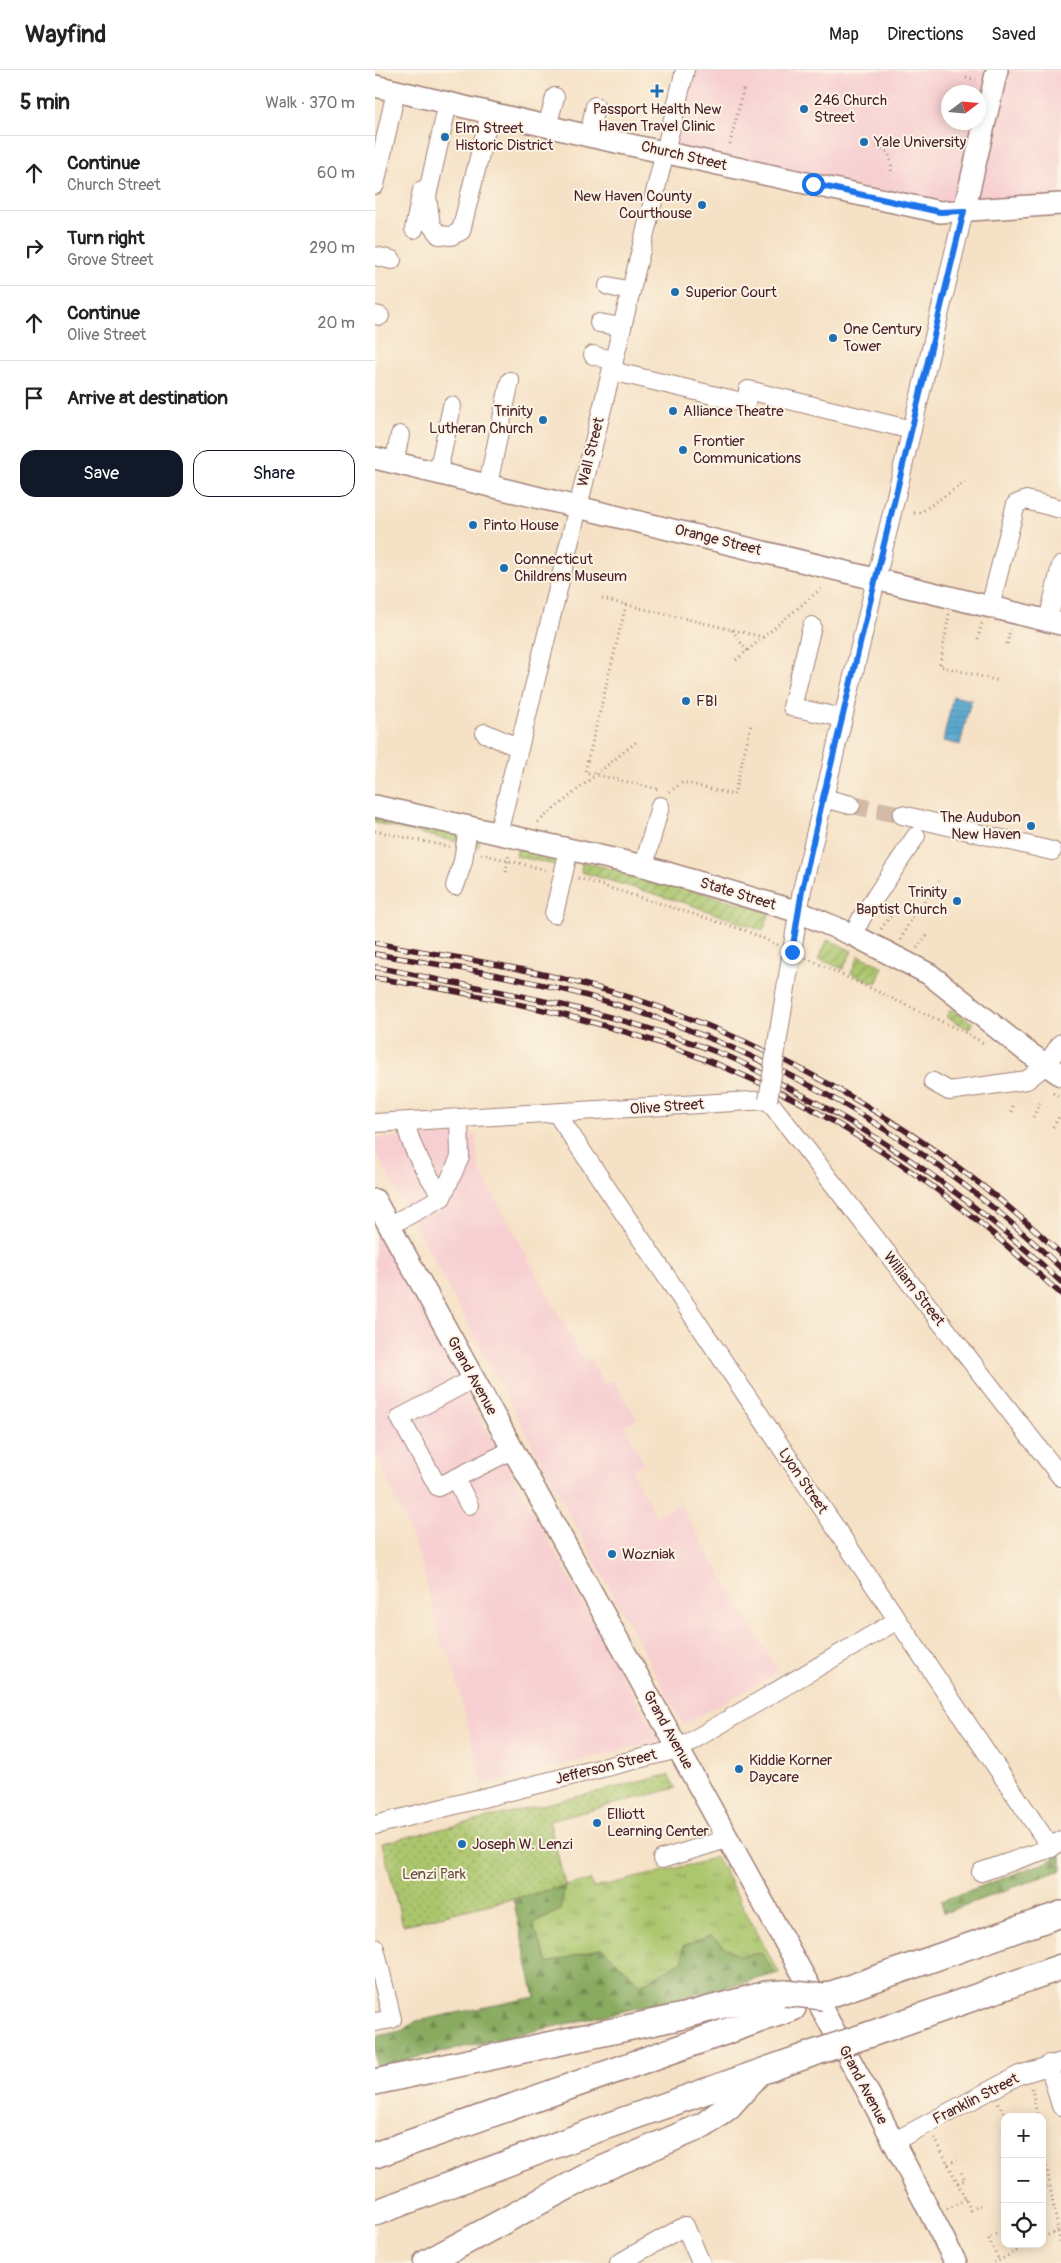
<!DOCTYPE html>
<html lang="en">
<head>
<meta charset="utf-8">
<style>
	body { margin:0; font-family:Pangolin,sans-serif; background:#f6f6f6; color:#222 }
	.controls { position:absolute; right:15px; bottom:15px; display:grid; overflow:hidden; border-radius:10px; box-shadow:0 2px 12px #0003 }
	.controls button { width:45px; height:45px; display:grid; place-items:center; padding:0; border:0; border-bottom:1px solid #e0e0e0; background:#fff; color:#222; font:25px sans-serif }
	.compass { position:absolute; left:566px; top:15px; width:45px; height:45px; border-radius:50%; background:#fff; box-shadow:0 2px 12px #0003; rotate:74deg }
	.stop { position:absolute; width:15px; height:15px; margin:-11px; border:4px solid #1a73e8; border-radius:50%; background:#fff }
	.stop.end { background:#1a73e8; border-color:#fff; box-shadow:0 1px 5px #0008 }
	.list { margin:0; padding:0; list-style:none }
	h2 { display:flex; justify-content:space-between; align-items:center; height:65px; margin:0; padding:0 20px; font-size:21px }
	h2 small { font-size:16px; font-weight:400; color:#767676 }
	.list li { display:grid; grid-template-columns:32px 1fr auto; gap:15px; align-items:center; box-sizing:border-box; height:75px; padding:0 20px; border-top:1px solid #e0e0e0 }
	.list b { display:block; font-size:19px; white-space:nowrap }
	.list p { margin:0; font-size:16px; white-space:nowrap; color:#767676 }
	.list em { font-size:16px; font-style:normal; color:#767676 }
	.actions { display:flex; gap:10px; padding:15px 20px }
	.actions a { flex:1; padding:11px 0; border:1px solid #111827; border-radius:15px; text-align:center; font-size:18px; color:#111827 }
	.actions .main { background:#111827; color:#fff }
	.icon { flex:none; width:28px; height:28px; fill:none; stroke:currentColor; stroke-width:2; stroke-linecap:round; stroke-linejoin:round }
	.map { position:relative; flex:none; width:686px; height:2193px; overflow:hidden }
	header { display:flex; align-items:center; gap:30px; box-sizing:border-box; height:70px; padding:0 25px; background:#fff; border-bottom:1px solid #e0e0e0 }
	header strong { font-size:24px }
	nav { display:flex; gap:28px; margin-inline-start:auto; font-size:18px }
	main { display:flex }
	aside { flex:1; background:#fff }
	.map>svg:first-child { display:block }
	.built { fill:#f7cfd1; fill-rule:evenodd }
	.grass { fill:url(#grass-tufts); stroke:#7a724c }
	.forest { fill:url(#forest-firs); stroke:#696546 }
	.park { fill:url(#park-dots); stroke:#7a724c }
	.garden { fill:url(#garden-furrows); stroke:#7a724c }
	.water { fill:url(#water-rules); stroke:#4f627d }
	.lines { fill:none; stroke-linecap:round; stroke-linejoin:round }
	.minor-tunnel { stroke:#d3baa6; stroke-width:18; stroke-dasharray:18 9; stroke-linecap:butt }
	.minor-casing { stroke:#a08078; stroke-width:20 }
	.major-casing { stroke:#a08078; stroke-width:24 }
	.highway-casing { stroke:#a08078; stroke-width:28 }
	.path { stroke:#a08078; stroke-width:3; stroke-dasharray:1 4; stroke-linecap:butt }
	.minor { stroke:#fff; stroke-width:18 }
	.major { stroke:#fff; stroke-width:21 }
	.highway { stroke:#fff; stroke-width:25 }
	.rail-casing { stroke:#4a1f2b; stroke-width:5.5 }
	.rail { stroke:#fcf5e5; stroke-width:4; stroke-dasharray:11; stroke-linecap:butt }
	.minor-bridge-casing { stroke:#a08078; stroke-width:20; stroke-linecap:butt }
	.highway-bridge-casing { stroke:#a08078; stroke-width:28; stroke-linecap:butt }
	.minor-bridge { stroke:#fff; stroke-width:18 }
	.highway-bridge { stroke:#fff; stroke-width:25 }
	.route { stroke:#1a73e8; stroke-width:6 }
	.poi-dot { fill:#1f6fb2; stroke:#fcf5e5; stroke-width:2 }
	.labels { text-anchor:middle; dominant-baseline:central; stroke-width:4; stroke-linejoin:round; paint-order:stroke }
	.poi-label { font-size:15px; fill:#4a1f2b; stroke:#fcf5e5; text-anchor:start }
	.street-label { font-size:15px; fill:#4a1f2b; stroke:#fcf5e5 }
	.park-label { font-size:15px; fill:#67513f; stroke:#fcf5e5 }
</style>
</head>
<body>
<header>
<strong>Wayfind</strong>
<nav><a>Map</a><a>Directions</a><a>Saved</a></nav>
</header>
<main>
<aside>
<h2>5 min<small>Walk · 370 m</small></h2>
<ul class="list">
<li><svg class="icon" aria-label="ahead" viewBox="0 0 24 24"><path d="M12 20V5M6 11l6-6 6 6"/></svg><div><b>Continue</b><p>Church Street</p></div><em>60 m</em></li>
<li><svg class="icon" aria-label="right" viewBox="0 0 24 24"><path d="M7 20v-9h11M14 6l5 5-5 5"/></svg><div><b>Turn right</b><p>Grove Street</p></div><em>290 m</em></li>
<li><svg class="icon" aria-label="ahead" viewBox="0 0 24 24"><path d="M12 20V5M6 11l6-6 6 6"/></svg><div><b>Continue</b><p>Olive Street</p></div><em>20 m</em></li>
<li><svg class="icon" aria-label="arrive" viewBox="0 0 24 24"><path d="M6 21V4h12l-3 4 3 4H6"/></svg><div><b>Arrive at destination</b></div></li>
</ul>
<div class="actions"><a class="main">Save</a><a>Share</a></div>
</aside>
<div class="map">
<svg width="686" height="2193" viewBox="0 0 686 2193">
	<defs>
		<pattern id="grass-tufts" width="24" height="20" patternUnits="userSpaceOnUse" patternTransform="scale(1.25)"><rect width="24" height="20" fill="#abc66d"/><path d="M3 7l-1-3M5 7V3M7 7l1-3M15 17l-1-3M17 17v-4M19 17l1-3" fill="none" stroke="#8da05a"/></pattern>
		<pattern id="forest-firs" width="22" height="20" patternUnits="userSpaceOnUse" patternTransform="scale(1.25)"><rect width="22" height="20" fill="#88ab60"/><path d="M5 1l3.5 6h-7zM16 11l3.5 6h-7z" fill="#718b4f"/></pattern>
		<pattern id="park-dots" width="8" height="8" patternUnits="userSpaceOnUse" patternTransform="scale(1.25)"><rect width="8" height="8" fill="#abc66d"/><path d="M2 2h.1M6 6h.1" fill="none" stroke="#8da05a" stroke-width="1.8" stroke-linecap="round"/></pattern>
		<pattern id="garden-furrows" width="10" height="10" patternUnits="userSpaceOnUse" patternTransform="scale(1.25)"><rect width="10" height="10" fill="#abc66d"/><path d="M-1 1l2-2M0 10L10 0M9 11l2-2" fill="none" stroke="#8da05a"/></pattern>
		<pattern id="water-rules" width="6" height="5" patternUnits="userSpaceOnUse" patternTransform="scale(1.25)"><rect width="6" height="5" fill="#54a6cf"/><path d="M0 2.5h6" fill="none" stroke="#4887a8"/></pattern>
	</defs>
	<rect width="100%" height="100%" fill="#fcf5e5"/>
	<filter id="ink" filterUnits="userSpaceOnUse"><feTurbulence type="fractalNoise" baseFrequency=".02" numOctaves="2"/><feDisplacementMap in="SourceGraphic" scale="10" xChannelSelector="R" yChannelSelector="G"/><feConvolveMatrix kernelMatrix="1 2 1 2 8 2 1 2 1" color-interpolation-filters="sRGB"/></filter>
	<filter id="wash" filterUnits="userSpaceOnUse"><feTurbulence type="fractalNoise" baseFrequency=".0096" numOctaves="4" result="noise"/><feDisplacementMap in="SourceGraphic" scale="20" xChannelSelector="R" yChannelSelector="G"/><feGaussianBlur stdDeviation="1.12" result="paint"/><feColorMatrix in="noise" values="0 0 0 0 0 0 0 0 0 0 0 0 0 0 0 0 0 1.4 0 .05"/><feComposite in="paint" operator="in"/></filter>
	<g filter="url(#wash)">
		<rect width="100%" height="100%" fill="#f5e1c5"/>
		<g class="built">
			<path d="M310,0H686V134L607,140L290,83ZM574,22H604V52H574Z"/>
			<polygon points="101,1065 103,1096 210,1293 214,1287 229,1314 238,1310 262,1349 249,1355 269,1393 257,1400 281,1447 305,1434 403,1602 308,1655 0,1081 0,1068"/>
			<polygon points="0,1157 284,1671 108,1715 75,1586 66,1573 45,1488 0,1380"/>
		</g>
		<polygon class="grass" points="174,1750 190,1816 216,1810 218,1818 327,1792 341,1786 404,1903 400,1904 387,1883 363,1886 354,1878 309,1890 265,1915 227,1878 173,1893 157,1855 185,1840 190,1816 28,1855 19,1821 23,1814"/>
		<g class="forest">
			<polygon points="686,1783 686,1800 569,1843 566,1831 675,1791"/>
			<polygon points="190,1816 185,1840 157,1855 173,1893 227,1878 266,1915 308,1891 308,1876 335,1866 363,1886 387,1883 400,1904 342,1920 0,1997 0,1967 29,1960 41,1951 160,1927 138,1829"/>
		</g>
		<polygon class="park" points="293,1705 301,1718 174,1751 190,1816 28,1855 7,1773"/>
		<g class="garden">
			<polygon points="0,747 105,769 104,777 0,753"/>
			<polygon points="142,779 186,788 185,796 141,786"/>
			<polygon points="207,792 260,804 395,842 388,861 313,834 206,802"/>
			<polygon points="453,869 477,881 468,899 444,889"/>
			<polygon points="484,885 508,897 501,914 476,903"/>
			<polygon points="576,939 598,953 594,959 571,947"/>
		</g>
		<polygon class="water" points="578,626 596,630 585,675 568,671"/>
	</g>
	<g filter="url(#ink)">
		<g class="lines">
			<polyline class="minor-tunnel" points="476,735 527,745"/>
			<defs>
				<g id="minor">
					<polyline points="73,33 52,126 56,155 64,165 76,166 86,161 115,43"/>
					<polyline points="172,57 180,27"/>
					<polyline points="214,66 220,36"/>
					<polyline points="0,115 21,21"/>
					<polyline points="39,159 47,120"/>
					<polyline points="0,186 17,190"/>
					<polyline points="233,216 256,221"/>
					<polyline points="0,245 5,246"/>
					<polyline points="224,253 247,257"/>
					<polyline points="218,285 239,291"/>
					<polyline points="237,301 371,333 373,320 537,360"/>
					<polyline points="19,393 25,365"/>
					<polyline points="63,402 77,336"/>
					<polyline points="113,414 135,311"/>
					<polyline points="615,537 641,434 651,430 686,439"/>
					<polyline points="673,551 686,495"/>
					<polyline points="437,556 417,637 468,648"/>
					<polyline points="110,663 144,678"/>
					<polyline points="448,728 476,735"/>
					<polyline points="527,745 677,781"/>
					<polyline points="123,764 310,0"/>
					<polyline points="269,796 285,736"/>
					<polyline points="80,816 88,791 93,757"/>
					<polyline points="179,844 194,779"/>
					<polyline points="478,865 487,847 541,766"/>
					<polyline points="410,924 427,820 589,141"/>
					<polyline points="558,1012 574,1021 652,1010 671,995 686,973"/>
					<polyline points="182,1044 676,1778"/>
					<path d="M31,1052C35,1080 52,1103 67,1127"/>
					<polyline points="0,1053 393,1030 686,1407"/>
					<polyline points="14,1156 67,1127 85,1087 84,1049"/>
					<polyline points="98,1309 25,1348 63,1417 137,1380"/>
					<polyline points="80,1408 94,1435"/>
					<polyline points="0,1755 303,1679 521,1551"/>
					<polyline points="287,1789 352,1769"/>
					<polyline points="606,1802 676,1778 686,1770"/>
					<polyline points="0,1878 17,1949 0,1952"/>
					<polyline points="674,1994 686,2036"/>
					<polyline points="518,2072 644,2005 686,1992"/>
					<polyline points="244,2193 310,2156 326,2193"/>
				</g>
				<g id="major">
					<polyline points="0,16 214,66 565,142 686,134"/>
					<polyline points="589,141 622,0"/>
					<polyline points="0,388 686,554"/>
					<polyline points="0,736 269,796 424,842 478,865 554,904 651,981 686,1005"/>
					<polyline points="0,1130 495,2026 581,2193"/>
				</g>
				<g id="highway">
					<polyline points="448,1927 686,1844"/>
					<polyline points="493,1965 686,1897"/>
					<polyline points="0,2012 308,1946 391,1924 410,1923"/>
					<polyline points="0,2085 418,1938"/>
					<polyline points="0,2143 229,2057 442,1982"/>
					<polyline points="51,2193 218,2103 329,2055 353,2037 381,2006"/>
				</g>
			</defs>
			<use href="#minor" class="minor-casing"/>
			<use href="#major" class="major-casing"/>
			<use href="#highway" class="highway-casing"/>
			<g class="path">
				<polyline points="591,7 601,10"/>
				<polyline points="355,74 369,16"/>
				<path d="M502,77C517,80 517,93 516,105"/>
				<polyline points="539,443 546,442 590,412"/>
				<polyline points="227,529 388,567"/>
				<polyline points="251,535 210,702 283,719"/>
				<polyline points="574,544 565,596 624,611"/>
				<polyline points="357,560 372,581"/>
				<polyline points="603,569 607,552"/>
				<polyline points="632,574 635,559"/>
				<polyline points="361,590 448,517"/>
				<polyline points="294,722 308,712 359,725 376,655"/>
				<polyline points="163,752 261,672"/>
				<polyline points="0,761 75,777"/>
				<polyline points="106,784 172,800"/>
				<polyline points="131,802 134,783"/>
				<polyline points="203,808 369,860 403,875"/>
				<polyline points="506,859 520,840"/>
				<path d="M526,870C534,848 551,830 564,811"/>
				<polyline points="542,878 553,864"/>
				<polyline points="431,888 591,963 610,974"/>
				<polyline points="678,1023 686,1029"/>
				<polyline points="637,1042 638,1035"/>
				<polyline points="658,1047 665,1033"/>
				<polyline points="678,1057 686,1044"/>
				<polyline points="657,2018 662,2047"/>
				<polyline points="623,2033 631,2047"/>
				<polyline points="629,2055 630,2055"/>
				<polyline points="560,2068 596,2140 606,2135"/>
				<polyline points="667,2072 683,2160 667,2168"/>
				<polyline points="573,2094 582,2089"/>
				<polyline points="583,2113 590,2110 586,2102 588,2101"/>
				<polyline points="667,2118 675,2115"/>
				<polyline points="572,2139 591,2129"/>
				<polyline points="686,2159 683,2160 686,2176"/>
				<polyline points="621,2164 613,2168 624,2190"/>
				<polyline points="619,2193 655,2174"/>
			</g>
			<use href="#minor" class="minor"/>
			<use href="#major" class="major"/>
			<use href="#highway" class="highway"/>
			<defs>
				<g id="rail">
					<path d="M0,873C68,886 137,895 204,913C376,956 558,1061 686,1184"/>
					<path d="M0,884C72,896 146,907 216,927C392,977 554,1071 686,1198"/>
					<path d="M0,897C23,901 46,906 68,911C165,928 260,949 352,986C372,994 391,1006 410,1016C512,1068 603,1133 686,1212"/>
					<path d="M0,908C131,928 262,956 383,1012C399,1020 416,1027 432,1036C486,1067 540,1102 589,1140C623,1166 654,1196 686,1224"/>
				</g>
			</defs>
			<use href="#rail" class="rail-casing"/>
			<use href="#rail" class="rail"/>
			<defs>
				<polyline id="minor-bridge" points="393,1030 410,924"/>
				<g id="highway-bridge">
					<polyline points="410,1923 448,1927"/>
					<polyline points="442,1982 493,1965"/>
				</g>
			</defs>
			<use href="#minor-bridge" class="minor-bridge-casing"/>
			<use href="#highway-bridge" class="highway-bridge-casing"/>
			<use href="#minor-bridge" class="minor-bridge"/>
			<use href="#highway-bridge" class="highway-bridge"/>
		</g>
	</g>
	<g class="lines" filter="url(#ink)">
		<polyline class="route" points="417,882 427,820 448,728 589,141 565,142 438,114"/>
	</g>
	<g class="poi-dot">
		<path d="M279.5 13.5h5v5h5v5h-5v5h-5v-5h-5v-5h5z"/>
		<circle cx="429" cy="39" r="5"/>
		<circle cx="70" cy="67" r="5"/>
		<circle cx="489" cy="72" r="5"/>
		<circle cx="327" cy="135" r="5"/>
		<circle cx="300" cy="222" r="5"/>
		<circle cx="458" cy="268" r="5"/>
		<circle cx="298" cy="341" r="5"/>
		<circle cx="168" cy="350" r="5"/>
		<circle cx="308" cy="380" r="5"/>
		<circle cx="98" cy="455" r="5"/>
		<circle cx="129" cy="498" r="5"/>
		<circle cx="311" cy="631" r="5"/>
		<circle cx="656" cy="756" r="5"/>
		<circle cx="582" cy="831" r="5"/>
		<circle cx="237" cy="1484" r="5"/>
		<circle cx="364" cy="1699" r="5"/>
		<circle cx="222" cy="1753" r="5"/>
		<circle cx="87" cy="1774" r="5"/>
	</g>
	<g class="labels">
		<g class="poi-label">
			<text x="439" y="30">246 Church<tspan x="439" dy="17">Street</tspan></text>
			<text x="282" y="39" text-anchor="middle">Passport Health New<tspan x="282" dy="17">Haven Travel Clinic</tspan></text>
			<text x="80" y="58">Elm Street<tspan x="80" dy="17">Historic District</tspan></text>
			<text x="499" y="72">Yale University</text>
			<text x="317" y="126" text-anchor="end">New Haven County<tspan x="317" dy="17">Courthouse</tspan></text>
			<text x="310" y="222">Superior Court</text>
			<text x="468" y="259">One Century<tspan x="468" dy="17">Tower</tspan></text>
			<text x="158" y="341" text-anchor="end">Trinity<tspan x="158" dy="17">Lutheran Church</tspan></text>
			<text x="308" y="341">Alliance Theatre</text>
			<text x="318" y="371">Frontier<tspan x="318" dy="17">Communications</tspan></text>
			<text x="108" y="455">Pinto House</text>
			<text x="139" y="489">Connecticut<tspan x="139" dy="17">Childrens Museum</tspan></text>
			<text x="321" y="631">FBI</text>
			<text x="646" y="747" text-anchor="end">The Audubon<tspan x="646" dy="17">New Haven</tspan></text>
			<text x="572" y="822" text-anchor="end">Trinity<tspan x="572" dy="17">Baptist Church</tspan></text>
			<text x="247" y="1484">Wozniak</text>
			<text x="374" y="1690">Kiddie Korner<tspan x="374" dy="17">Daycare</tspan></text>
			<text x="232" y="1744">Elliott<tspan x="232" dy="17">Learning Center</tspan></text>
			<text x="97" y="1774">Joseph W. Lenzi</text>
		</g>
		<g class="street-label">
			<text transform="translate(309 86) rotate(13)">Church Street</text>
			<text transform="translate(216 382) rotate(-76)">Wall Street</text>
			<text transform="translate(343 470) rotate(14)">Orange Street</text>
			<text transform="translate(363 824) rotate(17)">State Street</text>
			<text transform="translate(292 1037) rotate(-4)">Olive Street</text>
			<text transform="translate(539 1219) rotate(52)">William Street</text>
			<text transform="translate(97 1306) rotate(61)">Grand Avenue</text>
			<text transform="translate(428 1411) rotate(56)">Lyon Street</text>
			<text transform="translate(293 1660) rotate(61)">Grand Avenue</text>
			<text transform="translate(231 1697) rotate(-14)">Jefferson Street</text>
			<text transform="translate(488 2015) rotate(62)">Grand Avenue</text>
			<text transform="translate(601 2029) rotate(-27)">Franklin Street</text>
		</g>
		<g class="park-label">
			<text x="59" y="1804">Lenzi Park</text>
		</g>
	</g>
</svg>
<div class="controls">
<button>+</button>
<button>−</button>
<button><svg class="icon" aria-label="locate" viewBox="0 0 24 24"><circle cx="12" cy="12" r="6"/><path d="M12 2v4M12 18v4M2 12h4M18 12h4"/></svg></button>
</div>
<svg class="compass" viewBox="-18 -18 36 36"><path d="M0-13l5 13h-10z" fill="#e53935"/><path d="M0 13l5-13h-10z" fill="#767676"/></svg>
<div class="stop" style="left:438px;top:114px"></div>
<div class="stop end" style="left:417px;top:882px"></div>
</div>
</main>
</body>
</html>
